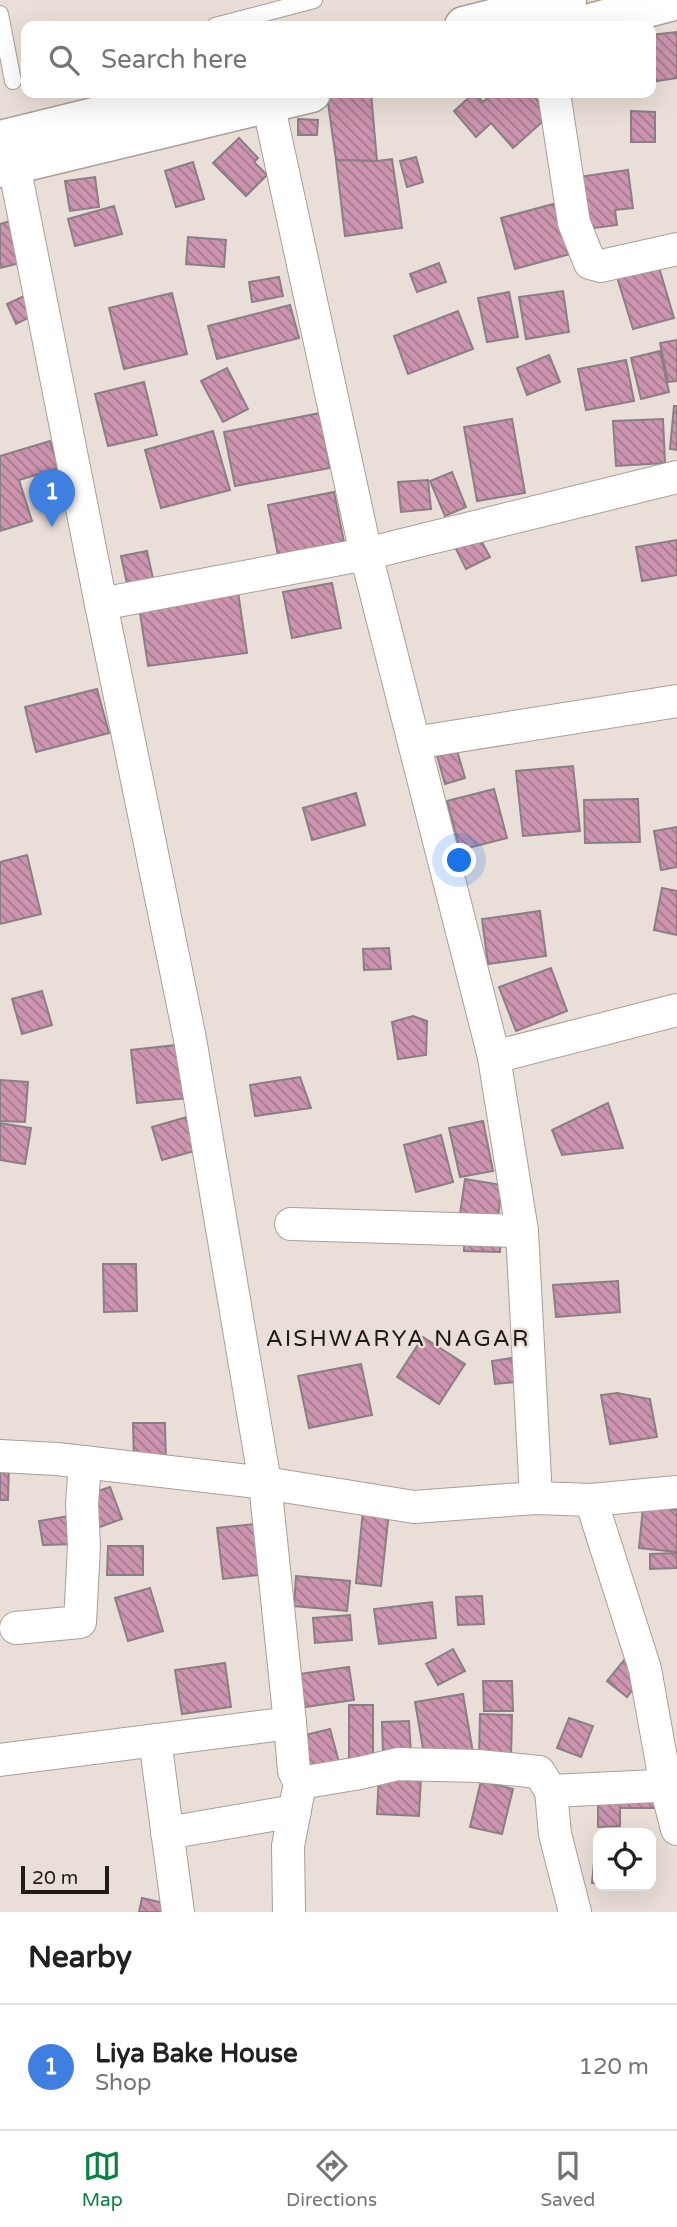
<!DOCTYPE html>
<html lang="en">
<head>
<meta charset="utf-8">
<style>
	body { margin:0; font-family:"Varela Round",sans-serif; background:#f6f6f6; color:#202124 }
	.controls { position:absolute; right:21px; bottom:21px; display:grid; overflow:hidden; border-radius:14px; box-shadow:0 7px 28px #0002 }
	.controls button { width:63px; height:63px; display:grid; place-items:center; padding:0; border:0; border-bottom:2px solid #e0e0e0; background:#fff; color:#202124; font:35px sans-serif }
	.scale { position:absolute; left:21px; bottom:18px; width:88px; box-sizing:border-box; padding-left:7px; border:4px solid #1f1b19; border-top:0; font-size:19px; line-height:24px; white-space:nowrap; color:#1f1b19; -webkit-text-stroke:5px #eadfd8; paint-order:stroke }
	.you { position:absolute; left:460px; top:861px; width:24px; height:24px; margin:-18px; border:5px solid #fff; border-radius:50%; background:#1a73e8; box-shadow:0 0 0 10px #1a73e833 }
	.badge { display:grid; place-items:center; width:46px; height:46px; border-radius:50%; background:#0b8043; color:#fff; font-size:23px; font-weight:700 }
	.pin { position:absolute; translate:-50% -58px; filter:drop-shadow(0 2px 4px #0008) }
	.pin::after { content:''; position:absolute; top:37px; width:24px; height:21px; background:inherit; clip-path:polygon(0 0,100% 0,50% 100%) }
	.list { margin:0; padding:0; list-style:none }
	h2 { display:flex; justify-content:space-between; align-items:center; height:91px; margin:0; padding:0 28px; font-size:30px }
	h2 small { font-size:23px; font-weight:400; color:#757577 }
	.list li { display:grid; grid-template-columns:46px 1fr auto; gap:21px; align-items:center; box-sizing:border-box; height:126px; padding:0 28px; border-top:2px solid #e0e0e0 }
	.list b { display:block; font-size:26px; white-space:nowrap }
	.list p { margin:0; font-size:23px; white-space:nowrap; color:#757577 }
	.list em { font-size:23px; font-style:normal; color:#757577 }
	.icon { flex:none; width:38px; height:38px; fill:none; stroke:currentColor; stroke-width:2; stroke-linecap:round; stroke-linejoin:round }
	.map { position:relative; flex:none; width:677px; height:1912px; overflow:hidden }
	.search { position:absolute; background:#fff; box-shadow:0 7px 28px #0002; left:21px; right:21px; top:21px; height:77px; display:flex; align-items:center; gap:18px; box-sizing:border-box; padding:0 24px; border-radius:14px; color:#757577; font-size:26px }
	.sheet { height:217px; background:#fff }
	nav { display:flex; justify-content:space-around; align-items:center; box-sizing:border-box; height:98px; border-top:2px solid #e0e0e0; background:#fff; font-size:19px; color:#757577 }
	nav a { display:grid; justify-items:center; gap:4px }
	nav .on { color:#0b8043 }
	.map>svg:first-child { display:block }
	.building { fill:url(#building-back-hatch); stroke:#8a7f84; stroke-width:2 }
	.lines { fill:none; stroke-linecap:round; stroke-linejoin:round }
	.lane-casing { stroke:#a99f98; stroke-width:18 }
	.street-casing { stroke:#a99f98; stroke-width:34 }
	.secondary-casing { stroke:#a99f98; stroke-width:41 }
	.lane { stroke:#fff; stroke-width:16 }
	.street { stroke:#fff; stroke-width:32 }
	.secondary { stroke:#fff; stroke-width:38 }
	.labels { text-anchor:middle; dominant-baseline:central; stroke-width:5; stroke-linejoin:round; paint-order:stroke }
	.neighbourhood-label { font-size:23px; letter-spacing:2px; fill:#1f1b19; stroke:#eadfd8 }
</style>
</head>
<body>
<div class="map">
<svg width="677" height="1912" viewBox="0 0 677 1912">
	<defs>
		<pattern id="building-back-hatch" width="6" height="6" patternUnits="userSpaceOnUse" patternTransform="scale(1.75)"><rect width="6" height="6" fill="#cc94ae"/><path d="M-1 5l2 2M0 0l6 6M5-1l2 2" fill="none" stroke="#a5788d"/></pattern>
	</defs>
	<rect width="100%" height="100%" fill="#eadfd8"/>
	<g class="building">
		<polygon points="677,32 677,78 651,82 651,35"/>
		<polygon points="354,93 371,93 377,161 336,160 327,96"/>
		<polygon points="474,93 483,102 493,93 531,93 550,115 513,148 491,123 476,137 454,111"/>
		<polygon points="631,111 655,112 655,142 631,142"/>
		<polygon points="298,119 318,120 317,135 298,135"/>
		<polygon points="239,138 258,158 254,162 267,175 246,196 213,163"/>
		<polygon points="416,157 423,182 407,187 400,161"/>
		<polygon points="392,159 402,228 345,236 336,160 377,161"/>
		<polygon points="193,162 204,199 176,207 165,171"/>
		<polygon points="628,170 633,208 615,210 617,225 587,229 578,177"/>
		<polygon points="95,177 99,207 70,211 65,181"/>
		<polygon points="557,203 570,254 515,269 501,218"/>
		<polygon points="114,206 122,234 75,246 68,219"/>
		<polygon points="13,220 24,262 0,268 0,224"/>
		<polygon points="188,237 226,240 224,267 186,264"/>
		<polygon points="439,263 446,282 417,292 410,274"/>
		<polygon points="658,264 674,318 633,329 617,277"/>
		<polygon points="279,277 283,296 252,302 249,282"/>
		<polygon points="563,291 569,332 526,339 519,297"/>
		<polygon points="509,292 518,337 487,342 478,298"/>
		<polygon points="172,293 187,354 124,369 109,308"/>
		<polygon points="26,295 36,314 16,324 7,304"/>
		<polygon points="290,305 299,338 217,359 208,326"/>
		<polygon points="458,311 473,349 408,374 394,336"/>
		<polygon points="677,340 677,381 668,382 660,343"/>
		<polygon points="660,351 669,392 641,399 631,358"/>
		<polygon points="549,355 560,382 527,395 517,368"/>
		<polygon points="626,360 634,401 586,410 578,369"/>
		<polygon points="227,368 248,409 223,422 201,381"/>
		<polygon points="144,382 157,435 108,446 95,394"/>
		<polygon points="674,406 677,406 677,450 670,449"/>
		<polygon points="320,413 330,468 235,486 224,432"/>
		<polygon points="512,419 525,493 477,501 464,427"/>
		<polygon points="663,419 665,463 616,466 613,421"/>
		<polygon points="213,431 230,490 161,508 145,450"/>
		<polygon points="50,441 59,468 19,480 32,521 0,531 0,456"/>
		<polygon points="452,472 466,507 445,516 430,481"/>
		<polygon points="428,480 431,509 401,512 398,482"/>
		<polygon points="334,492 344,542 278,555 268,505"/>
		<polygon points="475,529 490,557 466,569 452,541"/>
		<polygon points="677,540 677,575 642,581 636,547"/>
		<polygon points="147,551 155,588 129,593 121,556"/>
		<polygon points="332,583 341,628 292,638 283,592"/>
		<polygon points="238,592 247,653 148,666 139,606"/>
		<polygon points="97,689 109,733 36,752 25,707"/>
		<polygon points="456,747 465,778 445,784 436,752"/>
		<polygon points="573,766 580,831 523,836 516,771"/>
		<polygon points="494,789 507,838 460,850 447,801"/>
		<polygon points="356,793 365,825 312,840 303,808"/>
		<polygon points="638,799 640,842 585,843 584,800"/>
		<polygon points="677,827 677,867 661,870 654,831"/>
		<polygon points="27,855 41,914 0,924 0,862"/>
		<polygon points="662,888 677,891 677,935 654,930"/>
		<polygon points="540,911 546,956 488,964 482,919"/>
		<polygon points="389,948 391,969 364,970 363,949"/>
		<polygon points="551,968 567,1011 516,1031 499,987"/>
		<polygon points="42,991 52,1025 22,1034 12,999"/>
		<polygon points="413,1016 427,1021 426,1055 398,1059 392,1022"/>
		<polygon points="184,1044 189,1098 137,1103 131,1050"/>
		<polygon points="300,1077 311,1108 255,1116 250,1085"/>
		<polygon points="0,1080 28,1082 25,1122 0,1121"/>
		<polygon points="608,1103 623,1148 562,1155 552,1130"/>
		<polygon points="194,1115 205,1148 162,1160 152,1127"/>
		<polygon points="483,1121 493,1171 460,1177 449,1128"/>
		<polygon points="0,1123 31,1128 25,1164 0,1160"/>
		<polygon points="441,1135 453,1182 416,1192 404,1145"/>
		<polygon points="465,1179 502,1185 497,1226 459,1221"/>
		<polygon points="464,1238 501,1239 500,1252 464,1251"/>
		<polygon points="103,1264 136,1264 137,1311 104,1312"/>
		<polygon points="618,1281 620,1312 556,1317 553,1285"/>
		<polygon points="423,1337 465,1364 439,1404 397,1377"/>
		<polygon points="512,1358 515,1382 495,1384 492,1361"/>
		<polygon points="361,1364 372,1415 309,1428 298,1376"/>
		<polygon points="617,1393 650,1399 657,1437 610,1444 601,1395"/>
		<polygon points="133,1423 165,1423 166,1465 134,1465"/>
		<polygon points="0,1463 9,1464 8,1500 0,1500"/>
		<polygon points="110,1487 122,1519 97,1528 86,1495"/>
		<polygon points="643,1507 677,1510 677,1552 639,1548"/>
		<polygon points="363,1510 389,1512 381,1586 356,1583"/>
		<polygon points="75,1515 77,1544 43,1545 39,1521"/>
		<polygon points="254,1524 259,1575 223,1579 217,1528"/>
		<polygon points="108,1546 143,1546 143,1575 107,1575"/>
		<polygon points="677,1553 677,1568 650,1569 650,1554"/>
		<polygon points="296,1576 350,1581 347,1611 294,1606"/>
		<polygon points="150,1588 163,1631 128,1641 115,1598"/>
		<polygon points="482,1596 484,1624 458,1625 456,1597"/>
		<polygon points="432,1602 436,1638 379,1644 374,1609"/>
		<polygon points="350,1615 352,1640 315,1643 313,1618"/>
		<polygon points="453,1649 465,1671 438,1685 426,1664"/>
		<polygon points="625,1659 644,1675 627,1697 607,1681"/>
		<polygon points="225,1663 231,1707 182,1714 175,1670"/>
		<polygon points="349,1667 354,1700 305,1707 299,1674"/>
		<polygon points="483,1681 512,1681 513,1711 484,1711"/>
		<polygon points="463,1694 473,1753 425,1760 415,1702"/>
		<polygon points="349,1705 373,1705 373,1766 349,1765"/>
		<polygon points="480,1714 512,1715 511,1758 479,1757"/>
		<polygon points="569,1718 593,1726 581,1757 557,1748"/>
		<polygon points="409,1721 411,1753 383,1754 382,1722"/>
		<polygon points="330,1729 340,1766 311,1774 301,1736"/>
		<polygon points="379,1774 421,1776 419,1816 377,1814"/>
		<polygon points="481,1781 513,1789 502,1834 470,1827"/>
		<polygon points="598,1792 658,1792 658,1808 620,1808 620,1826 598,1827"/>
		<polygon points="595,1852 598,1853 598,1884 592,1883"/>
		<polygon points="142,1898 164,1903 162,1912 139,1912"/>
	</g>
	<g class="lines">
		<defs>
			<g id="lane">
				<polyline points="0,14 13,81"/>
				<polyline points="215,26 314,0"/>
			</g>
			<g id="street">
				<polyline points="554,93 574,223 590,263 601,266 677,249"/>
				<polyline points="268,103 366,554 494,1057 522,1231 536,1498"/>
				<polyline points="101,604 366,554 677,477"/>
				<polyline points="414,743 677,701"/>
				<polyline points="494,1057 677,1010"/>
				<polyline points="291,1224 522,1231"/>
				<polyline points="0,1456 57,1459 265,1483 190,1039 101,604 14,165"/>
				<polyline points="591,1500 645,1669 666,1786 677,1829"/>
				<polyline points="16,1628 80,1622 84,1546 82,1504 85,1462"/>
				<polyline points="155,1740 178,1912"/>
				<polyline points="0,1760 290,1723 265,1483 414,1507 536,1498 591,1500 677,1492"/>
				<polyline points="300,1783 360,1773 398,1764 478,1766 539,1772 551,1791 555,1834 575,1912"/>
				<polyline points="551,1791 677,1785"/>
				<polyline points="167,1833 295,1811"/>
				<polyline points="289,1912 288,1846 300,1783 294,1771 290,1723"/>
			</g>
			<g id="secondary">
				<polyline points="464,26 567,0"/>
				<polyline points="579,26 677,0"/>
				<polyline points="0,140 192,93"/>
				<polyline points="0,168 311,93"/>
			</g>
		</defs>
		<use href="#lane" class="lane-casing"/>
		<use href="#street" class="street-casing"/>
		<use href="#secondary" class="secondary-casing"/>
		<use href="#lane" class="lane"/>
		<use href="#street" class="street"/>
		<use href="#secondary" class="secondary"/>
	</g>
	<g class="labels">
		<g class="neighbourhood-label">
			<text x="398" y="1339">AISHWARYA NAGAR</text>
		</g>
	</g>
</svg>
<div class="controls">
<button><svg class="icon" aria-label="locate" viewBox="0 0 24 24"><circle cx="12" cy="12" r="6"/><path d="M12 2v4M12 18v4M2 12h4M18 12h4"/></svg></button>
</div>
<div class="scale">20 m</div>
<div class="you"></div>
<div class="pin badge" style="left:52px;top:527px;background:#3f7fe0">1</div>
<div class="search"><svg class="icon" aria-label="search" viewBox="0 0 24 24"><circle cx="10" cy="10" r="6"/><path d="M15 15l6 6"/></svg>Search here</div>
</div>
<section class="sheet">
<h2>Nearby<small></small></h2>
<ul class="list">
<li><span class="badge" style="background:#3f7fe0">1</span><div><b>Liya Bake House</b><p>Shop</p></div><em>120 m</em></li>
</ul>
</section>
<nav>
<a class="on"><svg class="icon" aria-label="map" viewBox="0 0 24 24"><path d="M3 6l6-2 6 2 6-2v14l-6 2-6-2-6 2zM9 4v14M15 6v14"/></svg>Map</a>
<a><svg class="icon" aria-label="directions" viewBox="0 0 24 24"><path d="M12 3l9 9-9 9-9-9zM9 14v-3h6M13 9l2 2-2 2"/></svg>Directions</a>
<a><svg class="icon" aria-label="saved" viewBox="0 0 24 24"><path d="M7 4h10v16l-5-4-5 4z"/></svg>Saved</a>
</nav>
</body>
</html>
